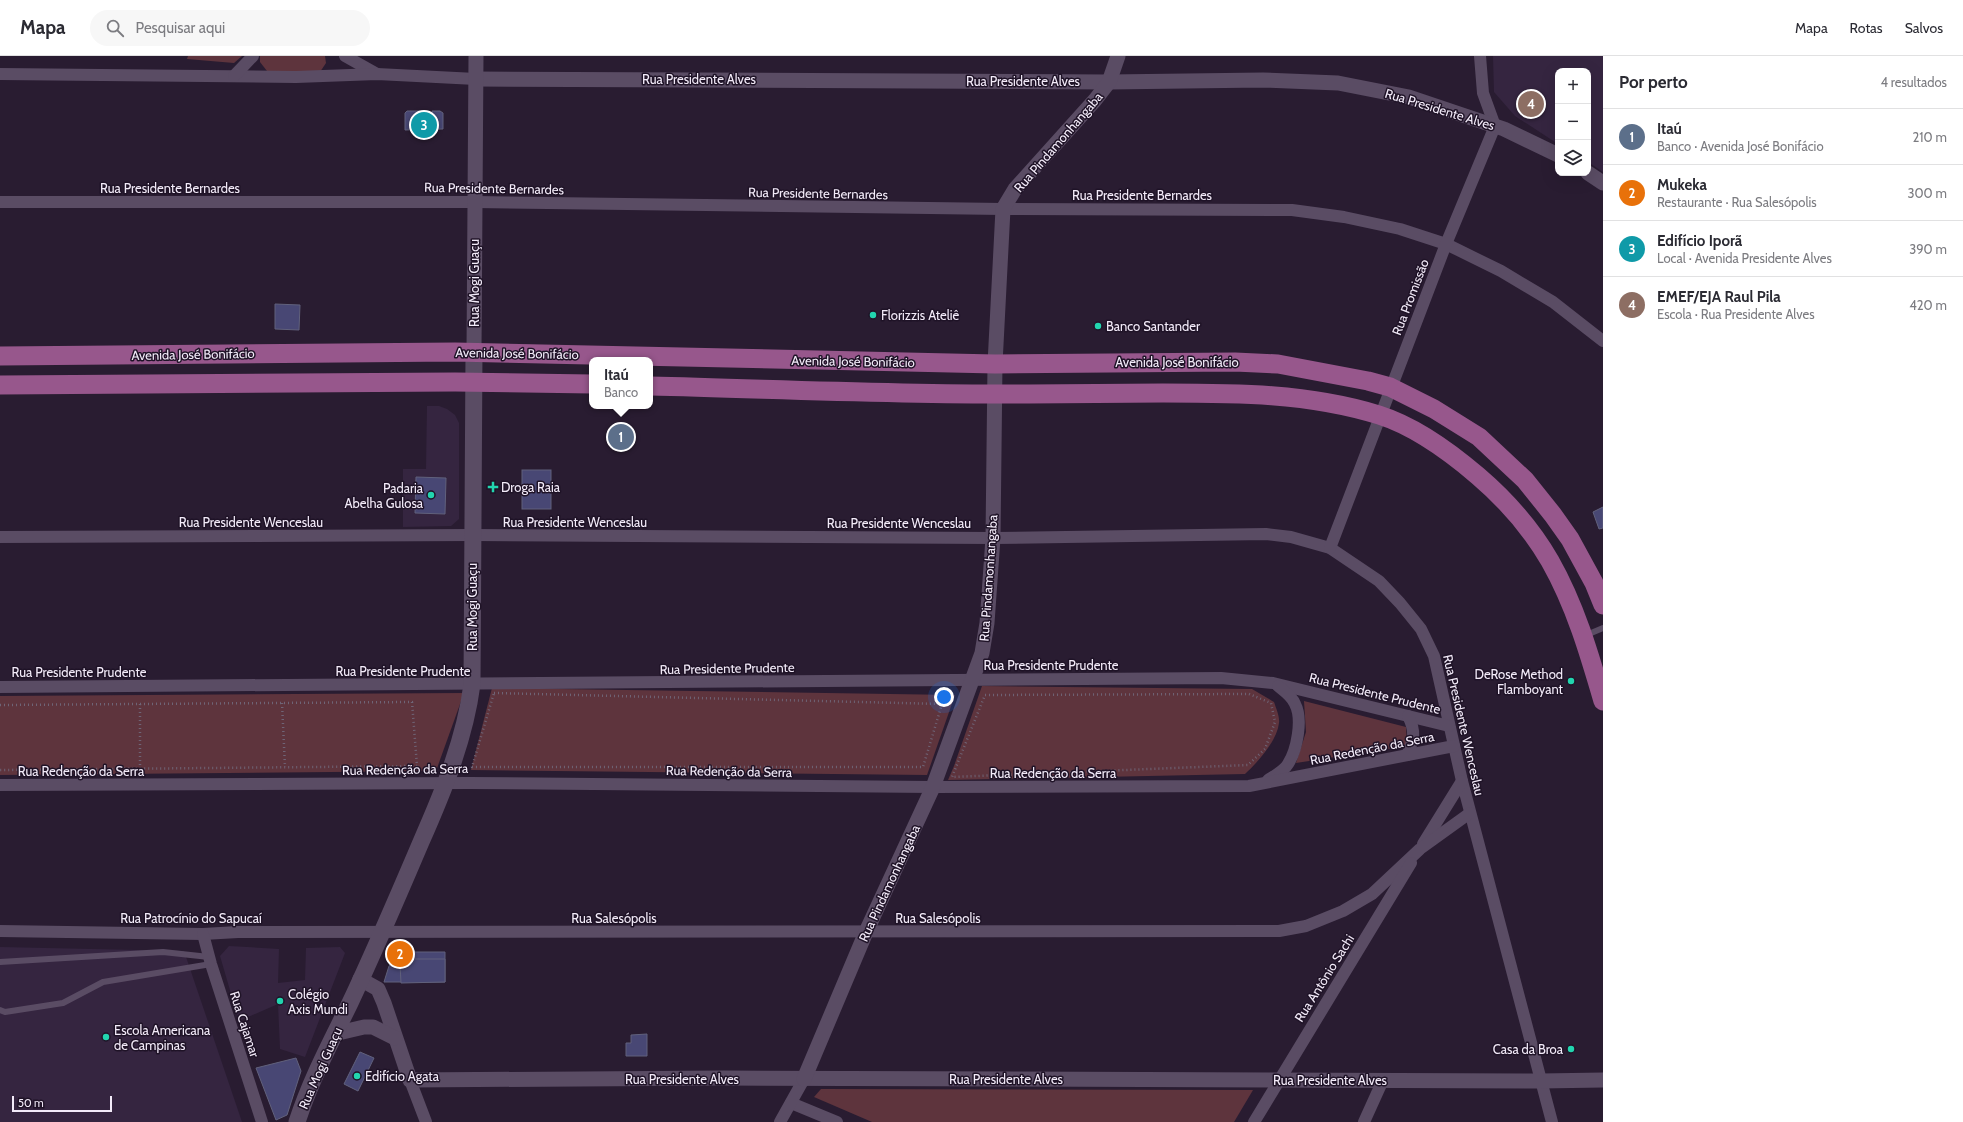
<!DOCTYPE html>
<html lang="pt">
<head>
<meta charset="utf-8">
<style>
	body { margin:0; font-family:Cabin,sans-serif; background:#f7f7f7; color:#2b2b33 }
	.controls { position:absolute; right:12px; top:12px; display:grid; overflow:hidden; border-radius:8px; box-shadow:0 4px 16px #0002 }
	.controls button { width:36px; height:36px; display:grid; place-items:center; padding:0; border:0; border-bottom:1px solid #e1e1e2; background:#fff; color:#2b2b33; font:20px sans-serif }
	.scale { position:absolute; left:12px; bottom:10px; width:100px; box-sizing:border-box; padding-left:4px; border:2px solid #f3ebf9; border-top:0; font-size:11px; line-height:14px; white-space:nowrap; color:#f3ebf9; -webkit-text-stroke:3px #1f1327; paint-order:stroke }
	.you { position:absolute; left:944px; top:641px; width:14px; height:14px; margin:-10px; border:3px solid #fff; border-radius:50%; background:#1a73e8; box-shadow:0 0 0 6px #1a73e833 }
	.badge { display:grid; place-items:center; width:26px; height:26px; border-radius:50%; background:#2563eb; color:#fff; font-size:13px; font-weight:700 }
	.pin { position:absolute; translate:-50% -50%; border:2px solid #fff; box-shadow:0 1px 4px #0006 }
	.popup { position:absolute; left:589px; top:301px; width:64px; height:52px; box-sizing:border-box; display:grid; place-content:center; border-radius:8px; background:#fff; filter:drop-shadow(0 1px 3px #0005); font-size:13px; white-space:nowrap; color:#7c7c81 }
	.popup b { font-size:15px; color:#2b2b33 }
	.popup::after { content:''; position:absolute; left:50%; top:100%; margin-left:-8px; border:8px solid transparent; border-top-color:#fff }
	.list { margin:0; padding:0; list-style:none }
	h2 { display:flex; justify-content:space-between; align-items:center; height:52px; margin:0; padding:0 16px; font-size:17px }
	h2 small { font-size:13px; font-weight:400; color:#7c7c81 }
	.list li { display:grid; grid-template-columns:26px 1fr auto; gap:12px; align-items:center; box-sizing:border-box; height:56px; padding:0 16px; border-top:1px solid #e1e1e2 }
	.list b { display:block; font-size:15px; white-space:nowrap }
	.list p { margin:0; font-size:13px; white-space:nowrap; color:#7c7c81 }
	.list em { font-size:13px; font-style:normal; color:#7c7c81 }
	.icon { flex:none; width:22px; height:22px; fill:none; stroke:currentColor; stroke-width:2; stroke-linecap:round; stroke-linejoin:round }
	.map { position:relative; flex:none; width:1603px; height:1066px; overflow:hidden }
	header { display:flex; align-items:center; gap:24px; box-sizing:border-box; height:56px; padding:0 20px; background:#fff; border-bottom:1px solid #e1e1e2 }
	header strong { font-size:19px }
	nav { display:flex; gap:22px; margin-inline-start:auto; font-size:14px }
	.search { width:280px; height:36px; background:#f7f7f7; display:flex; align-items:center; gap:10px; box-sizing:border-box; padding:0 14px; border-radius:22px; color:#7c7c81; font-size:15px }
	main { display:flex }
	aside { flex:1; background:#fff }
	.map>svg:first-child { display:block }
	.built { fill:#352540 }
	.green { fill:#5e343d }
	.building { fill:#484774; stroke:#61617c }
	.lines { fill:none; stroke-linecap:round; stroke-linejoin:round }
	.path { stroke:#6f6476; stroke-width:2.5; stroke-dasharray:1 3; stroke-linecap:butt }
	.service { stroke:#5a4c64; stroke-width:6 }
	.minor { stroke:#5a4c64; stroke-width:12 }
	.tertiary { stroke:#5a4c64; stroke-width:15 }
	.secondary { stroke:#5a4c64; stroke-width:17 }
	.primary { stroke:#97578c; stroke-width:19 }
	.poi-dot { fill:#22d5af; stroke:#1f1327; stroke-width:1.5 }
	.labels { text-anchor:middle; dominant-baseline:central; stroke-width:3; stroke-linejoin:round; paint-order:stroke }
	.street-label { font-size:13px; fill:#f3ebf9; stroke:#1f1327 }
	.poi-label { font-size:13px; fill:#f3ebf9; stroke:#1f1327; text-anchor:start }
</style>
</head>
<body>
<header>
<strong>Mapa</strong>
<div class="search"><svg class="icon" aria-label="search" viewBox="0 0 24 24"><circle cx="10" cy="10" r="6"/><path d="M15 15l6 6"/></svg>Pesquisar aqui</div>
<nav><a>Mapa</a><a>Rotas</a><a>Salvos</a></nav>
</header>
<main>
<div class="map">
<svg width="1603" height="1066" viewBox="0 0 1603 1066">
	<rect width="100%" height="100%" fill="#291c31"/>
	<g class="built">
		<polygon points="1493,0 1603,0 1603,116 1588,106 1588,15 1558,15 1558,88 1515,60 1494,36"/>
		<polygon points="427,350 439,350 447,353 455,359 459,367 459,463 451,470 403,471 403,413 426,413"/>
		<polygon points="229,890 279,893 278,927 305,924 306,892 340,891 345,897 305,1001 280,993 278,948 239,965 220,900"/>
		<polygon points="0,891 184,895 242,1066 0,1066"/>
	</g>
	<g class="green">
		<polygon points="188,0 242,0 234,7 187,3"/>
		<polygon points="260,0 325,0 326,7 320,16 267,15 260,6"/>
		<path d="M982,630L1252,633L1274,646C1276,652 1280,661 1279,667C1277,685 1258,706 1245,718L948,724L954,710Z"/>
		<polygon points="492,632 955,639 927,719 471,714"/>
		<polygon points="464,637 436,715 0,719 0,640"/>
		<polygon points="1304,645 1406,671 1407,690 1296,707 1306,676"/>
		<polygon points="821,1033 1253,1034 1234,1066 872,1066 814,1041"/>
	</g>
	<g class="building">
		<polygon points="407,55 420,55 420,59 432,59 432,55 440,55 443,57 443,73 405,74 405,57"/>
		<polygon points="275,248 300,249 299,274 275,273"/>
		<rect x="522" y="414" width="29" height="39"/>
		<polygon points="416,421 446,422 445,458 415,457"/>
		<polygon points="1603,451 1603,472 1599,473 1593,456"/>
		<polygon points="402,896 445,896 445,926 384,926 389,910"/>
		<polygon points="409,903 445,903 445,926 401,927 400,908"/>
		<polygon points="647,978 647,1000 626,1000 626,987 631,987 631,979"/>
		<polygon points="360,996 374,1002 358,1035 344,1028"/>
		<polygon points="296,1002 301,1015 287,1059 276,1064 256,1012"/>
	</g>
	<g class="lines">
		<g class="path">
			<polygon points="494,637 942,648 923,711 472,711"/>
			<polygon points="1249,638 1271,647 1275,666 1265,693 1248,709 952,721 985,639"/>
			<polyline points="282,647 285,711"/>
			<polyline points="0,649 412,646 417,710 0,714"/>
			<polyline points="140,713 140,648"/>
		</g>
		<g class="service">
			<polyline points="1584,580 1603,572"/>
			<polyline points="0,906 163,896 209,901"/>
			<polyline points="0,954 5,956 63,947 103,926 211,908"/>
		</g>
		<g class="minor">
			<polyline points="345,0 377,18"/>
			<polyline points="0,18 296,21 377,18 476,23"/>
			<polyline points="234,20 253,0"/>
			<polyline points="0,146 475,146 1003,153 1292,154 1344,161 1400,173 1446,188 1501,215 1553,246 1603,285"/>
			<polyline points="0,481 473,479 993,482 1266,478 1291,481 1330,492 1379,525 1400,547 1421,573 1434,600 1462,725 1552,1066"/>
			<polyline points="1330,492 1446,188 1495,70 1483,37 1480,0"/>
			<polyline points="0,631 1221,622 1273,627 1449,670"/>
			<path d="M1407,699C1414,684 1416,675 1408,660"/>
			<path d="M1268,724C1274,720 1284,715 1288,708C1297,694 1303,663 1295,648C1292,640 1284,635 1278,630"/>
			<polyline points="0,729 469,727 933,731 1249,730 1454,690"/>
			<polyline points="1423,788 1462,725"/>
			<polyline points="0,875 203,878 238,876 1279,875 1306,870 1343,855 1372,838 1420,793 1470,757"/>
			<polyline points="203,878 211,908 262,1066"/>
			<polyline points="410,1024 426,1066"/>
			<polyline points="791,1047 837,1066"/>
			<polyline points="780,1066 804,1023"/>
			<polyline points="1254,1066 1411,807"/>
			<polyline points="1364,1066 1383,1024"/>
		</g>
		<g class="tertiary">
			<polyline points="476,23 1109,26 1263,24 1338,27 1409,41 1504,73 1558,99"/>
			<polyline points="1588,117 1603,127"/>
			<polyline points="474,296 476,0"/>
			<polyline points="360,923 378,933 384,947 410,1024 724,1022 1541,1025 1603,1024"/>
			<polyline points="334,978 364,971 373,971 395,982"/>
			<polyline points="804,1023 866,876 933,731 982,597 987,567 993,482 995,308 1003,153 1015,133 1095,44 1109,26 1118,0"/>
		</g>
		<path class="secondary" d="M297,1066C311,1023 330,988 350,947C375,894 398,840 421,786C443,736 465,683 472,628L474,296"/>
		<g class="primary">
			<polyline points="0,300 455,296 995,308 1235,306 1278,308 1368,325 1390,331 1434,353 1479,381 1525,424 1553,459 1570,483 1594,527 1603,549"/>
			<polyline points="0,329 455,326 592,328"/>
			<path d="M650,330C776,333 903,339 1029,338C1074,338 1119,337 1163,337C1236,337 1308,337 1379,359C1414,370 1450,396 1478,420C1506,444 1531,472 1550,505C1575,549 1589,597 1603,645"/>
		</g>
	</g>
	<g class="poi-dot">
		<circle cx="873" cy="259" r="4"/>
		<circle cx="1098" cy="270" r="4"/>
		<path d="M491 425h4v4h4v4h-4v4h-4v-4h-4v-4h4z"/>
		<circle cx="431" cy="439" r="4"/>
		<circle cx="1571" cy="625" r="4"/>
		<circle cx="280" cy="945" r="4"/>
		<circle cx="106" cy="981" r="4"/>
		<circle cx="1571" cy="993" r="4"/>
		<circle cx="357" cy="1020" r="4"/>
	</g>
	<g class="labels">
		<g class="street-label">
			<text x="699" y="23">Rua Presidente Alves</text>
			<text x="1023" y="25">Rua Presidente Alves</text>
			<text transform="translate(1440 53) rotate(17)">Rua Presidente Alves</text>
			<text transform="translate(1058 86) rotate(-49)">Rua Pindamonhangaba</text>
			<text x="170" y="132">Rua Presidente Bernardes</text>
			<text transform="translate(494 132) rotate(1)">Rua Presidente Bernardes</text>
			<text transform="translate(818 137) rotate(1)">Rua Presidente Bernardes</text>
			<text x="1142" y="139">Rua Presidente Bernardes</text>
			<text transform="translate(474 227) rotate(-90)">Rua Mogi Guaçu</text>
			<text transform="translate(1410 241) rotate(-69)">Rua Promissão</text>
			<text transform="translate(517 297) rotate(1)">Avenida José Bonifácio</text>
			<text transform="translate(193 298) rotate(-1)">Avenida José Bonifácio</text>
			<text transform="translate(853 305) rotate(1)">Avenida José Bonifácio</text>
			<text x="1177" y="306">Avenida José Bonifácio</text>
			<text x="251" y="466">Rua Presidente Wenceslau</text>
			<text x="575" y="466">Rua Presidente Wenceslau</text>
			<text x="899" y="467">Rua Presidente Wenceslau</text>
			<text transform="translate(988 522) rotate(-86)">Rua Pindamonhangaba</text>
			<text transform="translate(472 551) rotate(-90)">Rua Mogi Guaçu</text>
			<text x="1051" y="609">Rua Presidente Prudente</text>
			<text transform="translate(727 612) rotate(-1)">Rua Presidente Prudente</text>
			<text x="403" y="615">Rua Presidente Prudente</text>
			<text x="79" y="616">Rua Presidente Prudente</text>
			<text transform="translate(1375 637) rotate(14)">Rua Presidente Prudente</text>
			<text transform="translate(1464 669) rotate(77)">Rua Presidente Wenceslau</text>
			<text transform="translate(1372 692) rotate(-11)">Rua Redenção da Serra</text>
			<text transform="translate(405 713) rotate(-1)">Rua Redenção da Serra</text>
			<text x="81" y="715">Rua Redenção da Serra</text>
			<text transform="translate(729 715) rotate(1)">Rua Redenção da Serra</text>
			<text x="1053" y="717">Rua Redenção da Serra</text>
			<text transform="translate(889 827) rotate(-65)">Rua Pindamonhangaba</text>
			<text x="191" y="862">Rua Patrocínio do Sapucaí</text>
			<text x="614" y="862">Rua Salesópolis</text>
			<text x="938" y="862">Rua Salesópolis</text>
			<text transform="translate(1324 922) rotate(-58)">Rua Antônio Sachi</text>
			<text transform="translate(245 968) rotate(72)">Rua Cajamar</text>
			<text transform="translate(320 1012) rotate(-66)">Rua Mogi Guaçu</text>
			<text x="682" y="1023">Rua Presidente Alves</text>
			<text x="1006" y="1023">Rua Presidente Alves</text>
			<text x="1330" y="1024">Rua Presidente Alves</text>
		</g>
		<g class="poi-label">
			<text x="881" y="259">Florizzis Ateliê</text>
			<text x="1106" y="270">Banco Santander</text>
			<text x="501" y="431">Droga Raia</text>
			<text x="423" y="432" text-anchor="end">Padaria<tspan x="423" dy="15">Abelha Gulosa</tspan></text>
			<text x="1563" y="618" text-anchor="end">DeRose Method<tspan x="1563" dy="15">Flamboyant</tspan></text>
			<text x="288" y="938">Colégio<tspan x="288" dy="15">Axis Mundi</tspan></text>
			<text x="114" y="974">Escola Americana<tspan x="114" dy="15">de Campinas</tspan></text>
			<text x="1563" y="993" text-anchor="end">Casa da Broa</text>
			<text x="365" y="1020">Edifício Agata</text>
		</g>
	</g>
</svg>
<div class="controls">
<button>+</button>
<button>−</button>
<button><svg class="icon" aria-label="layers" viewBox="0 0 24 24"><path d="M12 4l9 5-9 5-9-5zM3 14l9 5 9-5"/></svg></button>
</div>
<div class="scale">50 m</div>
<div class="you"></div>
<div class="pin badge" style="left:621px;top:381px;background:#5c6f8a">1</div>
<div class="popup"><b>Itaú</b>Banco</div>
<div class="pin badge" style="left:400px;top:898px;background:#e8710a">2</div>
<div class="pin badge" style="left:424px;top:69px;background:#0f9aa8">3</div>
<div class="pin badge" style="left:1531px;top:48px;background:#8d6e63">4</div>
</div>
<aside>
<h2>Por perto<small>4 resultados</small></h2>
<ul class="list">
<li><span class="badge" style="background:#5c6f8a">1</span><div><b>Itaú</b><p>Banco · Avenida José Bonifácio</p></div><em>210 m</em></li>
<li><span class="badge" style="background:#e8710a">2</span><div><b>Mukeka</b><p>Restaurante · Rua Salesópolis</p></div><em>300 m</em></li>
<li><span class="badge" style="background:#0f9aa8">3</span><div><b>Edifício Iporã</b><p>Local · Avenida Presidente Alves</p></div><em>390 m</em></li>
<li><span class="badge" style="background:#8d6e63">4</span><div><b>EMEF/EJA Raul Pila</b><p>Escola · Rua Presidente Alves</p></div><em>420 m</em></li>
</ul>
</aside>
</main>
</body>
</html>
